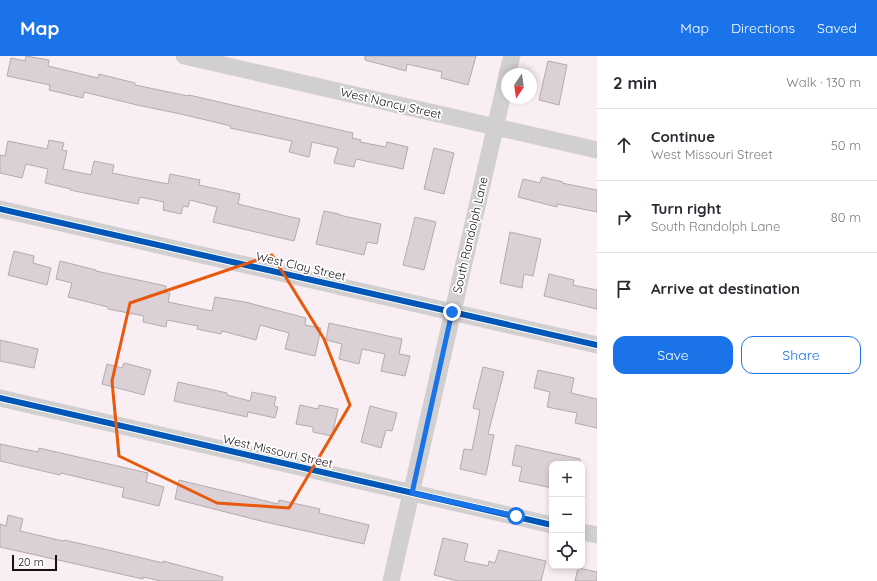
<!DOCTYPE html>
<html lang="en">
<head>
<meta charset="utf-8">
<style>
	body { margin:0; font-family:Quicksand,sans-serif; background:#f2f2f3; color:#2b2b33 }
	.controls { position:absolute; right:12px; bottom:12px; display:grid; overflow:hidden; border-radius:8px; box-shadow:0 2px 6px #0003 }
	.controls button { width:36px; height:36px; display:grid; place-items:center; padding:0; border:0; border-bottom:1px solid #e1e1e2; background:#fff; color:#2b2b33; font:20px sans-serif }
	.compass { position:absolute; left:501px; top:12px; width:36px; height:36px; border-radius:50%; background:#fff; box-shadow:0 2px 6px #0003; rotate:193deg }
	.scale { position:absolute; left:12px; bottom:10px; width:45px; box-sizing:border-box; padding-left:4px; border:2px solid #191014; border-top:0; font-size:11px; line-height:14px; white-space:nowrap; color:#191014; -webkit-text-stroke:3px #fff; paint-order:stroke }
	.stop { position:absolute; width:12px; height:12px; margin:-9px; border:3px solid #1a73e8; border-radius:50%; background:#fff }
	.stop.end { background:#1a73e8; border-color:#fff; box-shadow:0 1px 4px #0008 }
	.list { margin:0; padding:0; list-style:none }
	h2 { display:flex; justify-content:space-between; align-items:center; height:52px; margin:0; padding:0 16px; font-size:17px }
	h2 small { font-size:13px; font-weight:400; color:#7c7c81 }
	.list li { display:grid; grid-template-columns:26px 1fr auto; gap:12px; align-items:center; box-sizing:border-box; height:72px; padding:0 16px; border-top:1px solid #e1e1e2 }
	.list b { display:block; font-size:15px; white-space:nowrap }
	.list p { margin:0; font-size:13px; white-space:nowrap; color:#7c7c81 }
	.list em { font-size:13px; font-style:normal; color:#7c7c81 }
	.actions { display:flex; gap:8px; padding:12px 16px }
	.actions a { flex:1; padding:9px 0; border:1px solid #1a73e8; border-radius:12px; text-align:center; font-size:14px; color:#1a73e8 }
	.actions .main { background:#1a73e8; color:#fff }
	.icon { flex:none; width:22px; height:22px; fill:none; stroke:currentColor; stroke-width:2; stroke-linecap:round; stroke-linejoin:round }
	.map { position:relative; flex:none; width:597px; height:525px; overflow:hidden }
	header { display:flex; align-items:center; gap:24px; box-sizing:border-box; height:56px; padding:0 20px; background:#1a73e8; color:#fff }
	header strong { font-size:19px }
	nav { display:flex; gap:22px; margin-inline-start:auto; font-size:14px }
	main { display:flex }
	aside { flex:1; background:#fff }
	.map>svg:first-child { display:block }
	.building { fill:#dad0d5; stroke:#b4aaaf }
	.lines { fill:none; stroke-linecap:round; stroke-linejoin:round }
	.street { stroke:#d2cfd0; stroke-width:17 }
	.cycleway-casing { stroke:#fff; stroke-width:8 }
	.cycleway { stroke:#0057b8; stroke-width:6 }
	.route { stroke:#1a73e8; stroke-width:5 }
	.marked { fill:none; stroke:#e8590c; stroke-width:3; stroke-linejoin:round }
	.labels { text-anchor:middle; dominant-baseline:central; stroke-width:3.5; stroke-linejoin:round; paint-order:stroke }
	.street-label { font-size:12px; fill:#191014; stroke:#fff }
</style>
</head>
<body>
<header>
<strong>Map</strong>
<nav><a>Map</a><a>Directions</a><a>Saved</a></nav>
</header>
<main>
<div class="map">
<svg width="597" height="525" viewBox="0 0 597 525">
	<rect width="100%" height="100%" fill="#f9eef3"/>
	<g class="building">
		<polygon points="26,0 49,4 48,10 98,22 99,18 135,27 135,29 188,40 189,39 353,77 352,82 361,84 360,86 386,91 387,86 408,91 403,113 356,103 354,111 334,107 338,92 312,86 309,101 289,96 292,85 230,72 231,70 181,58 137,49 84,36 83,42 49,34 50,29 7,20 11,2 25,5"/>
		<polygon points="365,0 476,0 468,29 441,22 442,16 407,8 406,15 365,4"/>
		<polygon points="548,5 567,9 559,49 539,44"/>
		<polygon points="49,84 64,87 62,94 67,95 63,113 91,119 94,105 114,109 112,117 168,128 170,118 200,124 199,129 240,138 238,148 300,163 294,185 213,166 217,151 190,144 188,151 183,150 181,158 163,154 164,146 140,141 138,148 70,134 71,133 45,127 48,113 26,108 22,122 0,117 0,99 5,100 8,85 47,93"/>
		<polygon points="434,92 454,97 444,138 424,133"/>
		<polygon points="542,121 563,126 562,127 597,134 597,156 557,148 557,151 518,141 523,123 540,127"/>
		<polygon points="324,155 339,158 339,159 381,168 377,188 367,186 364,199 316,188"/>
		<polygon points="415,161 436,166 424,214 403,209"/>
		<polygon points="510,176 541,183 533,220 524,218 522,232 500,227"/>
		<polygon points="14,195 34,200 33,207 51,212 47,229 8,219"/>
		<polygon points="60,205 96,214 96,215 166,230 165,237 170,237 168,246 212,255 215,241 245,246 306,262 305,269 321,272 315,300 285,293 289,277 260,269 256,284 222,275 221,278 197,273 198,270 167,264 166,271 143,266 144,260 108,253 108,251 68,241 72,227 56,223"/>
		<polygon points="549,218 574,224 573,229 597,234 597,253 544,240"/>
		<polygon points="329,267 402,283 399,298 410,300 405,320 381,315 385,298 362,293 359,308 339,303 342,288 326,284"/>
		<polygon points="0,284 38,293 34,312 0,305"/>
		<polygon points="124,307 151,314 144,339 102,328 107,308 122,312"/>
		<polygon points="483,311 504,316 488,378 494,379 486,419 460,413 464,393 472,394 480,354 473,352"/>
		<polygon points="538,314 574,322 571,337 597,343 597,372 575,367 577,357 547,351 550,336 534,332"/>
		<polygon points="178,326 227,337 227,339 250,345 252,336 276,341 274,350 278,351 275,362 248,356 247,361 174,345"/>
		<polygon points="300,349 318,353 319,349 338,353 332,380 313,376 313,371 296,368"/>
		<polygon points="370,350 397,357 392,375 386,374 381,392 361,386"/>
		<polygon points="0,388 38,396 39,392 148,417 146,426 164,431 159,450 122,441 124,432 61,417 60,419 0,405"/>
		<polygon points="516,389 580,403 580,408 552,408 552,432 519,425 522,411 512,409"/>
		<polygon points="179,424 278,448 279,444 320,453 319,457 369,469 364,488 261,465 175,443"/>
		<polygon points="8,459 23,463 20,475 63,485 64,484 100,492 163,507 163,505 223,521 222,525 161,525 143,521 143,523 0,491 0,468 6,470"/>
		<polygon points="443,482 468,488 464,505 488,510 489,505 495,507 499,494 546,505 541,525 458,525 434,519"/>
		<polygon points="578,512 597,516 597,525 575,525"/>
	</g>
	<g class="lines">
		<g class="street">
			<polyline points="184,0 597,94"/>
			<polyline points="507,18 512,0"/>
			<polyline points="0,153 597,289"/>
			<polyline points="0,342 552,469"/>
			<polyline points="582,476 597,479"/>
			<polyline points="391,525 507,20"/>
		</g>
		<defs>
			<g id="cycleway">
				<polyline points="0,153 597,289"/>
				<polyline points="0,342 552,469"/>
			</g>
		</defs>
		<use href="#cycleway" class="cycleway-casing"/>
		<use href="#cycleway" class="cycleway"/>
	</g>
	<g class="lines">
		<polyline class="route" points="452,256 412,437 516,460"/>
	</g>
	<path class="marked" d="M272,199L324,283L350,349L289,452L217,447L119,400L112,325L130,247Z"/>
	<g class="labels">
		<g class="street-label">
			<text transform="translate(391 47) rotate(13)">West Nancy Street</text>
			<text transform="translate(470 179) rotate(-77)">South Randolph Lane</text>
			<text transform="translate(301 210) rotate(13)">West Clay Street</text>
			<text transform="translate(278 395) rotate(13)">West Missouri Street</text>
		</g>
	</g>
</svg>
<div class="controls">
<button>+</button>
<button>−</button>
<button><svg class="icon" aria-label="locate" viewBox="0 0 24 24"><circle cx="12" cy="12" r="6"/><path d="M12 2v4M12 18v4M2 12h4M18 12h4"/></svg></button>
</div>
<svg class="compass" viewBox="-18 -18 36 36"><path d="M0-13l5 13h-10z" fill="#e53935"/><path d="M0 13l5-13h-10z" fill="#7c7c81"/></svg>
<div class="scale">20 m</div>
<div class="stop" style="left:516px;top:460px"></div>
<div class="stop end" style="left:452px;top:256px"></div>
</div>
<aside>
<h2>2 min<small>Walk · 130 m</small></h2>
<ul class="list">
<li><svg class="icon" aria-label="ahead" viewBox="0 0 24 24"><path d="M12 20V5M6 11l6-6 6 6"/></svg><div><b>Continue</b><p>West Missouri Street</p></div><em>50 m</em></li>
<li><svg class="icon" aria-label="right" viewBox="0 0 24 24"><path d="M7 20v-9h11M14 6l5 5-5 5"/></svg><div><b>Turn right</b><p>South Randolph Lane</p></div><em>80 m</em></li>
<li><svg class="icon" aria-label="arrive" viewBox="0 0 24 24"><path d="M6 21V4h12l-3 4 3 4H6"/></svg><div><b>Arrive at destination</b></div></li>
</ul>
<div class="actions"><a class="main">Save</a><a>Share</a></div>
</aside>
</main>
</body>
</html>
